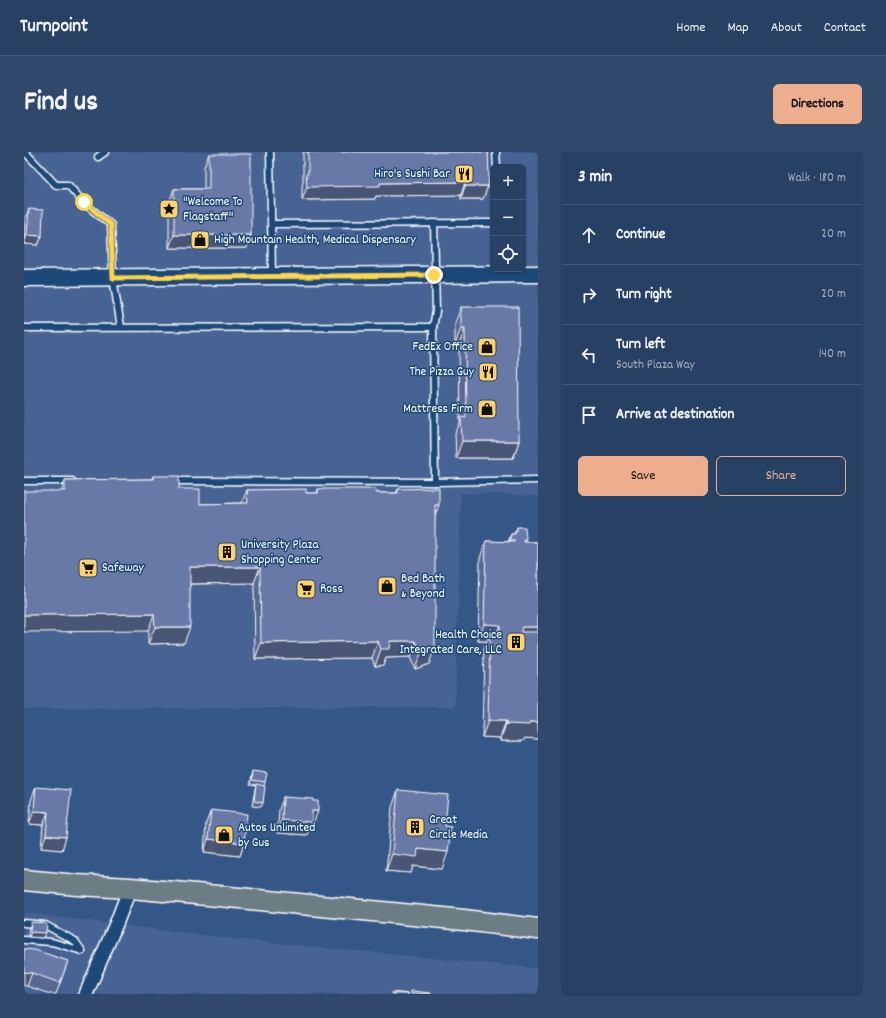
<!DOCTYPE html>
<html lang="en">
<head>
<meta charset="utf-8">
<style>
	body { margin:0; font-family:Dekko,sans-serif; background:#2f486b; color:#f1f3f6 }
	.controls { position:absolute; right:12px; top:12px; display:grid; overflow:hidden; border-radius:6px; box-shadow:0 1px 3px #0004 }
	.controls button { width:36px; height:36px; display:grid; place-items:center; padding:0; border:0; border-bottom:1px solid #435a79; background:#274165; color:#f1f3f6; font:20px sans-serif }
	.stop { position:absolute; width:12px; height:12px; margin:-9px; border:3px solid #ffd54a; border-radius:50%; background:#fff }
	.stop.end { background:#ffd54a; border-color:#fff; box-shadow:0 1px 4px #0008 }
	.list { margin:0; padding:0; list-style:none }
	h2 { display:flex; justify-content:space-between; align-items:center; height:52px; margin:0; padding:0 16px; font-size:17px }
	h2 small { font-size:13px; font-weight:400; color:#a4afbf }
	.list li { display:grid; grid-template-columns:26px 1fr auto; gap:12px; align-items:center; box-sizing:border-box; height:60px; padding:0 16px; border-top:1px solid #435a79 }
	.list b { display:block; font-size:15px; white-space:nowrap }
	.list p { margin:0; font-size:13px; white-space:nowrap; color:#a4afbf }
	.list em { font-size:13px; font-style:normal; color:#a4afbf }
	.actions { display:flex; gap:8px; padding:12px 16px }
	.actions a { flex:1; padding:9px 0; border:1px solid #eead8d; border-radius:6px; text-align:center; font-size:14px; color:#eead8d }
	.actions .main { background:#eead8d; color:#111 }
	.icon { flex:none; width:22px; height:22px; fill:none; stroke:currentColor; stroke-width:2; stroke-linecap:round; stroke-linejoin:round }
	.map { position:relative; flex:none; width:514px; height:842px; overflow:hidden; border-radius:6px }
	header { display:flex; align-items:center; gap:24px; box-sizing:border-box; height:56px; padding:0 20px; background:#274165; border-bottom:1px solid #435a79 }
	header strong { font-size:19px }
	nav { display:flex; gap:22px; margin-inline-start:auto; font-size:14px }
	.intro { display:flex; align-items:center; justify-content:space-between; box-sizing:border-box; height:96px; padding:0 24px }
	h1 { margin:0; font-size:28px }
	.button { padding:10px 18px; border-radius:6px; background:#eead8d; color:#111; font-size:14px; font-weight:700 }
	main { display:flex; gap:24px; padding:0 24px }
	aside { flex:1; background:#274165; border-radius:6px; box-shadow:0 1px 3px #0004 }
	.map>svg:first-child { display:block }
	.built { fill:#476493; fill-rule:evenodd }
	.lines { fill:none; stroke-linecap:round; stroke-linejoin:round }
	.service-casing { stroke:#fff; stroke-width:9 }
	.minor-casing { stroke:#fff; stroke-width:16 }
	.tertiary-casing { stroke:#fff; stroke-width:19 }
	.primary-casing { stroke:#fff; stroke-width:23 }
	.service { stroke:#1f4a7a; stroke-width:6 }
	.minor { stroke:#1f4a7a; stroke-width:13 }
	.tertiary { stroke:#1f4a7a; stroke-width:16 }
	.primary { stroke:#6d7d84; stroke-width:20 }
	.wall { fill:#596790; stroke:#fff }
	.shaded-wall { fill:#485475; stroke:#fff }
	.building { fill:#6778a7; stroke:#fff }
	.route { stroke:#ffd54a; stroke-width:5 }
	.labels { text-anchor:middle; dominant-baseline:central; stroke-width:3; stroke-linejoin:round; paint-order:stroke }
	.poi-label { font-size:13px; fill:#fff; stroke:#1f4a7a; text-anchor:start }
</style>
</head>
<body>
<header>
<strong>Turnpoint</strong>
<nav><a>Home</a><a>Map</a><a>About</a><a>Contact</a></nav>
</header>
<div class="intro"><h1>Find us</h1><a class="button">Directions</a></div>
<main>
<div class="map">
<svg width="514" height="842" viewBox="0 0 514 842">
	<rect width="100%" height="100%" fill="#345787"/>
	<filter id="ink" filterUnits="userSpaceOnUse"><feTurbulence type="fractalNoise" baseFrequency=".025" numOctaves="2"/><feDisplacementMap in="SourceGraphic" scale="8" xChannelSelector="R" yChannelSelector="G"/><feConvolveMatrix kernelMatrix="1 2 1 2 8 2 1 2 1" color-interpolation-filters="sRGB"/></filter>
	<g filter="url(#ink)">
		<g class="built">
			<path d="M0,0H514V344L437,341L431,555L0,557ZM469,15H499V117H469Z"/>
			<polygon points="0,761 210,787 510,816 514,817 514,842 0,842"/>
		</g>
		<g class="lines">
			<defs>
				<g id="service">
					<polyline points="1,0 32,33 44,33 60,51 87,73 89,126 97,175"/>
					<polyline points="246,0 248,124"/>
					<polyline points="472,0 473,15"/>
					<polyline points="74,5 81,0"/>
					<polyline points="410,71 412,159 409,175 411,330"/>
					<polyline points="248,72 469,71"/>
					<polyline points="0,176 409,175"/>
					<polyline points="0,329 48,329"/>
					<polyline points="148,329 411,330 514,328"/>
					<polyline points="0,771 21,773 51,789 58,799"/>
					<polyline points="0,788 28,790 58,799"/>
				</g>
				<polyline id="minor" points="62,842 92,772 106,736"/>
				<polyline id="tertiary" points="0,126 514,122"/>
				<polyline id="primary" points="0,728 53,733 106,736 205,745 440,768 514,777"/>
			</defs>
			<use href="#service" class="service-casing"/>
			<use href="#minor" class="minor-casing"/>
			<use href="#tertiary" class="tertiary-casing"/>
			<use href="#primary" class="primary-casing"/>
			<use href="#service" class="service"/>
			<use href="#minor" class="minor"/>
			<use href="#tertiary" class="tertiary"/>
			<use href="#primary" class="primary"/>
		</g>
		<g class="wall">
			<polygon points="279,0 464,0 464,34 459,47 437,47 437,43 352,44 351,47 278,48 278,35 279,29"/>
			<polygon points="185,2 227,83 223,96 145,96 145,50 150,37 180,37 180,15"/>
			<polygon points="5,57 18,84 14,93 0,92 1,66"/>
			<polygon points="437,155 495,289 489,306 432,306 431,282 436,271 435,193 431,193 431,171"/>
			<polygon points="129,324 155,337 176,352 218,351 223,338 282,341 293,341 294,337 352,341 372,341 374,337 411,364 405,512 391,517 386,505 362,506 359,513 351,514 348,506 231,507 230,431 166,432 160,491 124,492 124,479 38,339 41,328 128,327"/>
			<polygon points="493,375 501,390 514,390 514,587 501,586 499,589 476,589 476,586 458,585 460,496 463,489 454,489 456,406 462,389 484,390 487,382 490,382 491,379 492,379"/>
			<polygon points="229,619 241,630 240,634 239,651 237,655 228,654 231,637 232,633 226,632 228,623"/>
			<polygon points="12,635 42,685 38,698 17,696 19,673 5,672 7,648"/>
			<polygon points="374,638 421,674 418,717 389,714 387,721 362,719 368,655"/>
			<polygon points="259,645 289,649 289,672 287,672 283,683 253,681 255,658"/>
			<polygon points="187,658 220,691 216,704 180,700 182,671"/>
			<polygon points="7,771 22,780 20,784 18,786 5,785 4,783 5,776"/>
			<polygon points="0,797 44,809 32,842 26,842 3,834"/>
		</g>
		<g class="shaded-wall">
			<polygon points="441,30 437,43 352,44 351,47 278,48 283,35 356,31"/>
			<polygon points="441,34 464,34 459,47 437,47"/>
			<polygon points="3,83 18,84 14,93 0,92"/>
			<polygon points="150,83 227,83 223,96 145,96"/>
			<polygon points="437,176 441,176 435,193 431,193"/>
			<polygon points="438,289 495,289 489,306 432,306"/>
			<polygon points="411,353 415,353 409,369"/>
			<polygon points="486,388 490,388 484,404 480,404"/>
			<polygon points="166,415 236,415 230,431 160,432"/>
			<polygon points="130,462 124,479 0,480 0,463"/>
			<polygon points="460,472 476,473 470,489 466,479 463,489 454,489"/>
			<polygon points="131,475 166,475 160,491 124,492"/>
			<polygon points="498,475 514,475 514,492 492,491"/>
			<polygon points="354,489 348,506 231,507 237,491"/>
			<polygon points="366,489 392,489 386,505 362,506 359,513 351,514 357,497"/>
			<polygon points="411,495 405,512 391,517 397,501"/>
			<polygon points="464,569 482,569 476,586 458,585"/>
			<polygon points="506,570 514,570 514,587 501,586 499,589 476,589 482,572"/>
			<polygon points="10,659 24,660 19,673 5,672"/>
			<polygon points="288,659 294,659 289,672 287,672 283,683 253,681 258,668"/>
			<polygon points="22,683 42,685 38,698 17,696"/>
			<polygon points="184,687 220,691 216,704 180,700"/>
			<polygon points="394,697 424,700 418,717 389,714 387,721 362,719 368,702"/>
			<polygon points="7,780 22,780 20,784 18,786 5,785"/>
			<polygon points="0,820 8,821 3,834 0,834"/>
		</g>
		<g class="building">
			<polygon points="284,0 464,0 465,22 464,34 441,34 441,30 356,31 356,34 283,35 282,22 284,22"/>
			<polygon points="185,2 227,2 227,83 150,83 150,37 185,37"/>
			<polygon points="5,57 19,58 18,84 3,83"/>
			<polygon points="437,155 494,155 495,289 438,289 437,265 442,266 441,176 437,176"/>
			<polygon points="129,324 155,324 155,337 176,337 176,352 224,351 223,338 282,337 282,341 294,341 294,337 352,337 352,341 374,341 374,337 415,336 415,353 411,353 411,495 397,501 392,489 366,489 365,497 357,497 354,489 237,491 236,415 166,415 166,475 131,475 130,462 0,463 0,339 41,339 41,328 129,327"/>
			<polygon points="493,375 501,375 502,387 500,387 500,390 514,390 514,475 498,475 497,480 514,480 514,570 506,570 505,573 482,572 482,569 464,569 466,479 476,479 476,473 460,472 462,389 490,390 490,388 486,388 487,382 491,382 491,379 493,379"/>
			<polygon points="229,619 243,621 241,630 228,628"/>
			<polygon points="232,632 241,634 239,651 230,649"/>
			<polygon points="12,635 47,638 42,685 22,683 24,660 10,659"/>
			<polygon points="374,638 424,643 421,674 427,675 424,700 394,697 393,705 368,702"/>
			<polygon points="259,645 289,647 289,649 294,649 294,659 288,659 288,670 258,668"/>
			<polygon points="187,658 223,662 220,691 184,687"/>
			<polygon points="8,770 21,771 23,773 22,780 20,781 7,780 6,778 7,771"/>
			<polygon points="0,797 11,798 44,809 36,831 8,821 0,820"/>
			<polygon points="387,839 407,841 407,842 387,842"/>
			<polygon points="368,840 385,842 368,842"/>
		</g>
	</g>
	<g class="lines" filter="url(#ink)">
		<polyline class="route" points="60,50 87,73 89,126 410,123"/>
	</g>
	<defs>
		<symbol id="restaurant-square" viewBox="-11 -11 22 22"><rect x="-9" y="-9" width="18" height="18" rx="4" fill="#ffd166" stroke="#1f4a7a"/><path d="M-5-6h1v4h1v-4h1v4h1v-4h1v5L-1.5 .5V6h-2V.5L-5-1ZM5-6V6H3V1.5H1.5Q1.5-4 5-6Z" fill="#111"/></symbol>
		<symbol id="sight-square" viewBox="-11 -11 22 22"><rect x="-9" y="-9" width="18" height="18" rx="4" fill="#ffd166" stroke="#1f4a7a"/><path d="M0-6L1.8-2.2L6-1.7L2.9 1.2L3.7 5.4L0 3.3L-3.7 5.4L-2.9 1.2L-6-1.7L-1.8-2.2Z" fill="#111"/></symbol>
		<symbol id="shop-square" viewBox="-11 -11 22 22"><rect x="-9" y="-9" width="18" height="18" rx="4" fill="#ffd166" stroke="#1f4a7a"/><path d="M-5-2.5h2.3a2.7 3.5 0 0 1 5.4 0H5L5.5 6h-11ZM-1.5-2.5h3a1.5 2.3 0 0 0-3 0Z" fill="#111"/></symbol>
		<symbol id="building-square" viewBox="-11 -11 22 22"><rect x="-9" y="-9" width="18" height="18" rx="4" fill="#ffd166" stroke="#1f4a7a"/><path d="M-4-6H4V6H1V3H-1V6H-4ZM-2.5-4.3h1.7v1.8h-1.7ZM.8-4.3h1.7v1.8H.8ZM-2.5-1h1.7V.8h-1.7ZM.8-1h1.7V.8H.8Z" fill="#111"/></symbol>
		<symbol id="supermarket-square" viewBox="-11 -11 22 22"><rect x="-9" y="-9" width="18" height="18" rx="4" fill="#ffd166" stroke="#1f4a7a"/><path d="M-6-5.5h2.5l.6 2H6L4.5 2H-2.5L-4.4-4H-6ZM-1.5 3.2a1.3 1.3 0 1 0 .1 0ZM3 3.2a1.3 1.3 0 1 0 .1 0Z" fill="#111"/></symbol>
	</defs>
	<g fill-rule="evenodd">
		<use href="#restaurant-square" x="429" y="11" width="22" height="22"/>
		<use href="#sight-square" x="134" y="46" width="22" height="22"/>
		<use href="#shop-square" x="165" y="77" width="22" height="22"/>
		<use href="#shop-square" x="452" y="184" width="22" height="22"/>
		<use href="#restaurant-square" x="453" y="209" width="22" height="22"/>
		<use href="#shop-square" x="452" y="246" width="22" height="22"/>
		<use href="#building-square" x="192" y="389" width="22" height="22"/>
		<use href="#supermarket-square" x="53" y="405" width="22" height="22"/>
		<use href="#shop-square" x="352" y="423" width="22" height="22"/>
		<use href="#supermarket-square" x="271" y="426" width="22" height="22"/>
		<use href="#building-square" x="481" y="479" width="22" height="22"/>
		<use href="#building-square" x="380" y="664" width="22" height="22"/>
		<use href="#shop-square" x="189" y="672" width="22" height="22"/>
	</g>
	<g class="labels">
		<g class="poi-label">
			<text x="426" y="22" text-anchor="end">Hiro's Sushi Bar</text>
			<text x="159" y="50">"Welcome To<tspan x="159" dy="15">Flagstaff"</tspan></text>
			<text x="190" y="88">High Mountain Health, Medical Dispensary</text>
			<text x="449" y="195" text-anchor="end">FedEx Office</text>
			<text x="450" y="220" text-anchor="end">The Pizza Guy</text>
			<text x="449" y="257" text-anchor="end">Mattress Firm</text>
			<text x="217" y="393">University Plaza<tspan x="217" dy="15">Shopping Center</tspan></text>
			<text x="78" y="416">Safeway</text>
			<text x="377" y="427">Bed Bath<tspan x="377" dy="15">&amp; Beyond</tspan></text>
			<text x="296" y="437">Ross</text>
			<text x="478" y="483" text-anchor="end">Health Choice<tspan x="478" dy="15">Integrated Care, LLC</tspan></text>
			<text x="405" y="668">Great<tspan x="405" dy="15">Circle Media</tspan></text>
			<text x="214" y="676">Autos Unlimited<tspan x="214" dy="15">by Gus</tspan></text>
		</g>
	</g>
</svg>
<div class="controls">
<button>+</button>
<button>−</button>
<button><svg class="icon" aria-label="locate" viewBox="0 0 24 24"><circle cx="12" cy="12" r="6"/><path d="M12 2v4M12 18v4M2 12h4M18 12h4"/></svg></button>
</div>
<div class="stop" style="left:60px;top:50px"></div>
<div class="stop end" style="left:410px;top:123px"></div>
</div>
<aside>
<h2>3 min<small>Walk · 180 m</small></h2>
<ul class="list">
<li><svg class="icon" aria-label="ahead" viewBox="0 0 24 24"><path d="M12 20V5M6 11l6-6 6 6"/></svg><div><b>Continue</b></div><em>20 m</em></li>
<li><svg class="icon" aria-label="right" viewBox="0 0 24 24"><path d="M7 20v-9h11M14 6l5 5-5 5"/></svg><div><b>Turn right</b></div><em>20 m</em></li>
<li><svg class="icon" aria-label="left" viewBox="0 0 24 24"><path d="M17 20v-9H6M10 6l-5 5 5 5"/></svg><div><b>Turn left</b><p>South Plaza Way</p></div><em>140 m</em></li>
<li><svg class="icon" aria-label="arrive" viewBox="0 0 24 24"><path d="M6 21V4h12l-3 4 3 4H6"/></svg><div><b>Arrive at destination</b></div></li>
</ul>
<div class="actions"><a class="main">Save</a><a>Share</a></div>
</aside>
</main>
</body>
</html>
